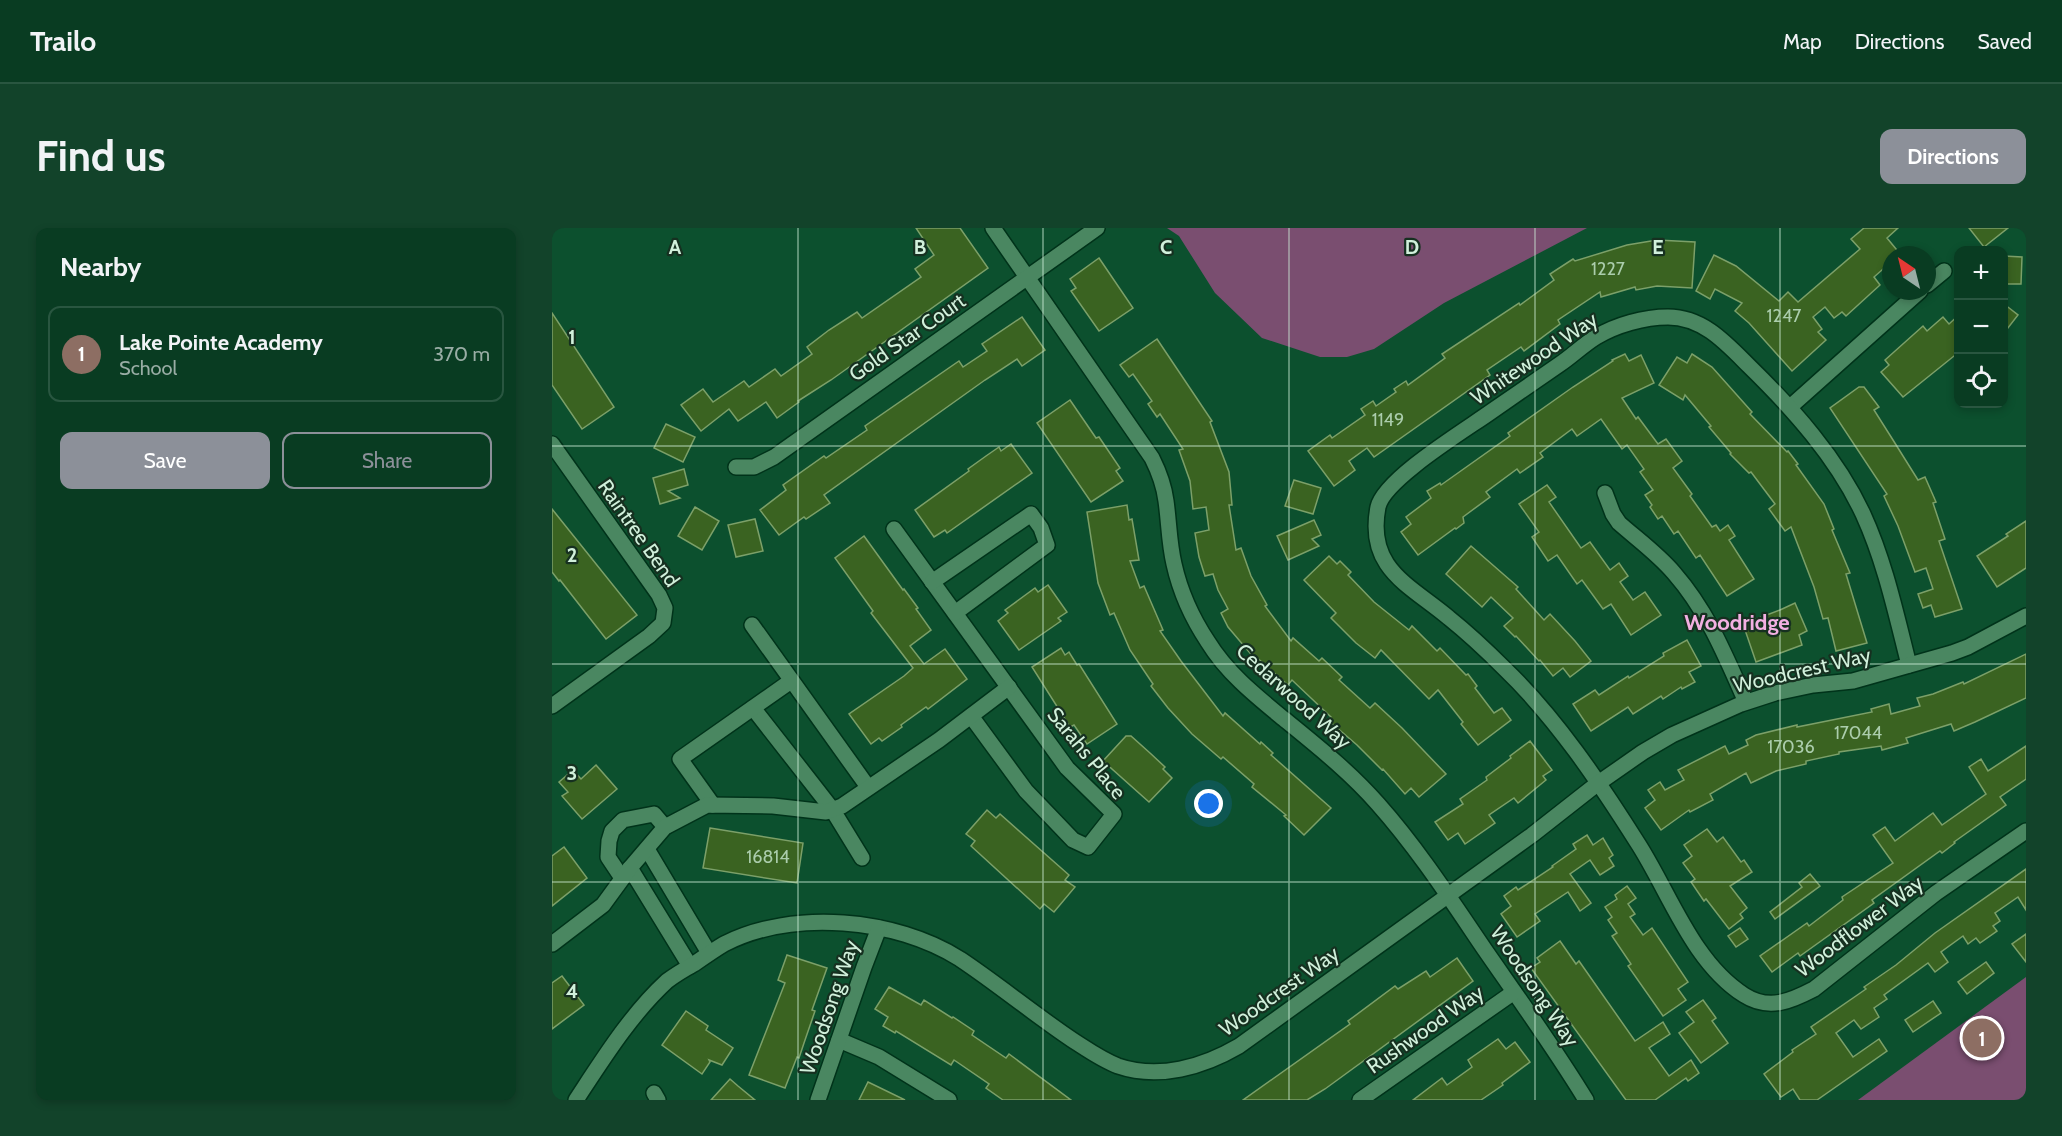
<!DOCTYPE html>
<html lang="en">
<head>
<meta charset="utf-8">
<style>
	body { margin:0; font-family:Cabin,sans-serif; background:#12432a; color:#f1f3f6 }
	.controls { position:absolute; right:18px; top:18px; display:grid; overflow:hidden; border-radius:12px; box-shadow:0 3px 9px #0003 }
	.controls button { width:54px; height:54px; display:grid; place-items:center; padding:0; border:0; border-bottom:2px solid #295640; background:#093c22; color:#f1f3f6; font:30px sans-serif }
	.compass { position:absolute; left:1330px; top:18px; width:54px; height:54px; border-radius:50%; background:#093c22; box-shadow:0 3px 9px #0003; rotate:325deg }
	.you { position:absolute; left:657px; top:576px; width:21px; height:21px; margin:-15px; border:4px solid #fff; border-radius:50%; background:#1a73e8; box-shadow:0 0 0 9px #1a73e833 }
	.badge { display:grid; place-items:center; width:39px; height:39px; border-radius:50%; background:#8c9099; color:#fff; font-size:20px; font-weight:700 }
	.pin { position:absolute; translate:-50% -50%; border:3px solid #fff; box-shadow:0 2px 6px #0006 }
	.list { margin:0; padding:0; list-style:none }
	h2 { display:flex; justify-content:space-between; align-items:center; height:78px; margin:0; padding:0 24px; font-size:26px }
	h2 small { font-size:20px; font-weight:400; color:#99ada5 }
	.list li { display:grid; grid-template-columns:39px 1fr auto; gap:18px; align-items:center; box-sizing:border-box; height:96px; margin:0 12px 12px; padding:0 12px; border:2px solid #295640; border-radius:12px }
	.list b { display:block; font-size:22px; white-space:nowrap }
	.list p { margin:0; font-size:20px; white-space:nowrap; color:#99ada5 }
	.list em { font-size:20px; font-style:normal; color:#99ada5 }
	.actions { display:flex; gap:12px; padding:18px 24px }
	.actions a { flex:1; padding:14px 0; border:2px solid #8c9099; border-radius:12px; text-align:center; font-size:21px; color:#8c9099 }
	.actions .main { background:#8c9099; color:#fff }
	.icon { flex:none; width:33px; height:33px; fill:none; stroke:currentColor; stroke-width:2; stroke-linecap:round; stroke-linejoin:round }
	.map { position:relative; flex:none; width:1474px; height:872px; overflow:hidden; border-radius:12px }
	header { display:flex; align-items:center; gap:36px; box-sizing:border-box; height:84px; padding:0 30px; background:#093c22; border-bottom:2px solid #295640 }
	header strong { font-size:28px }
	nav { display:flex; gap:33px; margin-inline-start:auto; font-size:21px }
	.intro { display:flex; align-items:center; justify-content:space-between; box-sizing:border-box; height:144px; padding:0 36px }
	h1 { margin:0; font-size:42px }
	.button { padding:15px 27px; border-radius:12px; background:#8c9099; color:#fff; font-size:21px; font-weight:700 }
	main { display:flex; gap:36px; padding:0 36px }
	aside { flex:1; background:#093c22; border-radius:12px; box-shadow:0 3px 9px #0003 }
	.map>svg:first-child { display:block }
	.green { fill:#7a4e70 }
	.building { fill:#3a6321; stroke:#7ca069; stroke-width:1.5 }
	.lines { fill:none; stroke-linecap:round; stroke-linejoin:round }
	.minor-casing { stroke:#00331a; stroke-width:18 }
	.minor { stroke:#4a8761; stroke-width:15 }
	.grid { fill:none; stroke:#d1f0db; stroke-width:1.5; stroke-opacity:0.55 }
	.labels { text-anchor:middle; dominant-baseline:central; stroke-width:4.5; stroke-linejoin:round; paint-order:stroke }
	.number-label { font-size:18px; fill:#abcdac }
	.street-label { font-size:21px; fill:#d1f0db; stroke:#163020 }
	.neighbourhood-label { font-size:22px; font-weight:bold; fill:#f2b0e2; stroke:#163020 }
	.grid-label { font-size:20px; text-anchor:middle; font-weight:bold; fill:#d1f0db; stroke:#163020; stroke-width:4.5; stroke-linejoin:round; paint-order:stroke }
</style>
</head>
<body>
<header>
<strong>Trailo</strong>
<nav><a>Map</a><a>Directions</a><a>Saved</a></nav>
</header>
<div class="intro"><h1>Find us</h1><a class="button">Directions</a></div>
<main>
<aside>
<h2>Nearby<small></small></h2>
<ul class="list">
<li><span class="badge" style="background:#8d6e63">1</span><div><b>Lake Pointe Academy</b><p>School</p></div><em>370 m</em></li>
</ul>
<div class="actions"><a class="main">Save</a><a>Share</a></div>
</aside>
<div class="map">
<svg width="1474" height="872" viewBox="0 0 1474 872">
	<rect width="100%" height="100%" fill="#0c502e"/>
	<g class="green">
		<polygon points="615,0 1035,0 892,75 822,121 795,129 768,129 710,110 663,65 627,8"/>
		<polygon points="1474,749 1474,872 1306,872"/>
	</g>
	<g class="building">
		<polygon points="364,0 408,0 436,40 279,152 246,173 247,174 225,190 214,174 186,193 177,181 149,203 129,177 151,161 161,174 192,153 197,159 223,141 229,148 260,126 255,119 277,102 305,84 310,90 369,49 363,41 382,27"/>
		<polygon points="1312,0 1346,0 1335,10 1349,27 1339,27 1339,34 1322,49 1328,57 1294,88 1290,84 1282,90 1273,79 1261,89 1270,101 1266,104 1274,112 1240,143 1197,95 1183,83 1190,75 1163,61 1158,71 1144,63 1162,27 1184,38 1227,73 1236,64 1246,74 1308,21 1299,11"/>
		<polygon points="1417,0 1456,0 1432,19"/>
		<polygon points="1105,12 1143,14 1140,60 1105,58 1084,62 1083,59 1049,69 1048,64 1006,92 1008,96 972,123 969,119 935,142 938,147 822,229 815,220 797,233 803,242 782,258 756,223 778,207 780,210 813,187 809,181 821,173 824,178 844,164 842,161 854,153 856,157 893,130 890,126 967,75 968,77 1002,52 998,46 1021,31 1023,33 1075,17"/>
		<polygon points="1452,28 1470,29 1469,56 1452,56"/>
		<polygon points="547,30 581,80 547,103 519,63 524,60 518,51"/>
		<polygon points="1452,76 1466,87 1452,105"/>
		<polygon points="0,85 62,179 30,201 0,157"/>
		<polygon points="1407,87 1407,124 1351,169 1329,144 1337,137 1333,132 1371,98 1375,103 1391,89 1397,96"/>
		<polygon points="470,89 493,122 470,138 465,131 433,152 272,267 278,275 254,291 252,289 227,307 208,282 234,262 231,257 272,228 274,230 315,202 313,198 407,133 411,139 435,123 430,116"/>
		<polygon points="605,111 660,193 658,194 677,244 680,277 677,277 684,322 689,320 699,348 715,377 713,378 739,413 741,410 767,433 770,430 790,449 787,452 818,480 823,475 850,500 894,546 867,569 859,560 853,566 831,541 830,542 805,517 776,492 779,489 740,452 736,457 704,429 703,431 676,399 669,385 676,381 666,362 661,346 653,348 647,329 643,305 657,302 654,279 641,281 638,253 627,222 631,221 608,186 605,189 596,176 600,173 581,146 577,149 568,137"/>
		<polygon points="1073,126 1077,133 1089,127 1102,155 1070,170 1084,191 1086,189 1106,216 1114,211 1130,233 1121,240 1140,266 1138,268 1160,299 1164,297 1168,303 1176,297 1183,308 1177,312 1202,351 1175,368 1148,327 1144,330 1126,303 1122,306 1110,288 1106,291 1098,279 1100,277 1093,267 1101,262 1088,244 1092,241 1075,217 1070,221 1049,191 1025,208 1020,201 988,225 991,229 968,245 965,241 934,264 938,269 911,289 912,295 904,301 903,300 866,327 849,304 859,296 854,289 879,270 875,263 888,255 889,257 958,208 956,205 1021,159 1061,133 1060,132"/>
		<polygon points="1140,126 1160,139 1200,184 1198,186 1235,224 1236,223 1246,236 1244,237 1272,276 1282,301 1280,302 1298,345 1294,346 1315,415 1284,423 1276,390 1271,391 1262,359 1239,299 1233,303 1217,281 1223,276 1199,244 1197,245 1178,226 1179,225 1157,199 1159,198 1133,167 1131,172 1107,157 1125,129 1135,135"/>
		<polygon points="1307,159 1312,159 1327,179 1322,182 1341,212 1366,252 1373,249 1384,274 1381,275 1393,311 1387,313 1410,381 1383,389 1379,377 1371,380 1366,366 1381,361 1374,340 1363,344 1346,298 1332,268 1335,266 1278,180"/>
		<polygon points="518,172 544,210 547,209 568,240 564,243 571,253 539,274 485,195"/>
		<polygon points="114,196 143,209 131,234 102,220"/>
		<polygon points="459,216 480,245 395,305 393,302 382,309 363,282 417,243 416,241 434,228 447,219 449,223"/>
		<polygon points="132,241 136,257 116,263 128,270 108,276 101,250"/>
		<polygon points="742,252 769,260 761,286 733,278"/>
		<polygon points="995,257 1004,269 997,274 1029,320 1038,314 1058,342 1067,335 1076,348 1068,354 1081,372 1093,364 1109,387 1079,407 1059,376 1051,381 1030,352 1025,356 1005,327 996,333 980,309 987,304 967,276"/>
		<polygon points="575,277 577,292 580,291 587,332 578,333 588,360 592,358 611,402 608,403 629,433 671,488 673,485 708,516 709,514 721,525 719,527 779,580 752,607 732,588 734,587 700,559 702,556 671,529 669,531 640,506 616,480 599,458 601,456 578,422 562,385 558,387 546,355 535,284"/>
		<polygon points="143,279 167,293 150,322 126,308"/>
		<polygon points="0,281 85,387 54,411 8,352 7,353 0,344"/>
		<polygon points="203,291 211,323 184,329 176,297"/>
		<polygon points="762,292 769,307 760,311 767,318 736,332 725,308"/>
		<polygon points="1474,293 1474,340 1445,359 1425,328 1456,308 1454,306"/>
		<polygon points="312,308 351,362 352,361 366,380 364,381 379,402 358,418 372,436 393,421 415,451 376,481 374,479 349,497 350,499 330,513 327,510 319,516 297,486 352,448 361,440 319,385 321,383 283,330"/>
		<polygon points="919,318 966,359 964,361 992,392 998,386 1023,413 1039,433 1018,449 1011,440 1001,448 988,432 987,433 964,408 963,409 952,398 961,390 939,369 930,379 894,346"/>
		<polygon points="777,328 785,336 788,333 799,344 796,347 822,374 857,402 860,398 885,423 888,420 914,447 916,446 925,458 923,460 942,485 950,480 959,492 926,517 909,496 911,494 886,462 877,471 829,422 823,430 804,415 779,390 784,385 752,352"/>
		<polygon points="496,357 515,384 506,390 509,393 467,422 446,393 456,385 453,382 483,360 486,364"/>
		<polygon points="1243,375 1255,403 1247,407 1250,417 1204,434 1191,396 1228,382"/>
		<polygon points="1135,412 1149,438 1137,444 1143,454 1130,461 1129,459 1111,471 1109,468 1081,486 1076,479 1039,503 1021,476 1043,462 1047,467 1076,448 1077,450 1112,428 1111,425"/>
		<polygon points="509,420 513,427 517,424 525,437 527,436 565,496 535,516 522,497 518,499 480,439"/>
		<polygon points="1474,426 1474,470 1423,494 1402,503 1399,496 1354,510 1356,515 1330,522 1329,518 1287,524 1287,526 1254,533 1254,536 1224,543 1199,555 1194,545 1158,566 1161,572 1138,584 1137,582 1109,602 1093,580 1103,572 1096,562 1108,554 1113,562 1132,552 1126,542 1173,518 1177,526 1196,517 1194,512 1204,507 1245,497 1245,499 1320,484 1319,481 1337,476 1339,486 1368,478 1365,470 1381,466 1411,454 1412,456"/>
		<polygon points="574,508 579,508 598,525 613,539 611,541 620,550 597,574 551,533"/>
		<polygon points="978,513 1000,542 991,548 994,552 966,575 962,570 937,587 943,595 913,616 906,605 896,612 883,594 911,576 908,571 935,552 934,549 959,530 958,528"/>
		<polygon points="1474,518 1474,551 1448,569 1454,577 1402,614 1403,615 1390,625 1388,623 1320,672 1322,675 1248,728 1246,725 1220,744 1208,728 1255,695 1257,698 1291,672 1290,669 1341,635 1321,607 1333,599 1343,613 1381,585 1390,597 1434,566 1417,539 1429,531 1436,543"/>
		<polygon points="44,537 65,561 30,591 10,568 16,564 7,554 21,542 29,551"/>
		<polygon points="435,582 444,590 448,586 517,647 513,652 523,659 502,684 492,676 488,681 419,618 423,613 414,606"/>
		<polygon points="158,600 251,615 245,655 151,640"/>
		<polygon points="1155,601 1165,614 1171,609 1189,634 1192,632 1200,644 1178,658 1195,680 1188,686 1191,690 1177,701 1154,671 1152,673 1139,654 1143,651 1131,635 1140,628 1132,617"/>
		<polygon points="1035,607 1041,617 1051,610 1061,627 1057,630 1062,638 1048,647 1038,632 1018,646 1039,675 1028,683 1016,664 983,686 988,693 965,709 949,686 959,678 952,668 964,659 966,662 1001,639 1000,638 1024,621 1021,616"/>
		<polygon points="12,619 35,650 0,678 0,628"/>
		<polygon points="1474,641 1474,682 1466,669 1443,685 1448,693 1441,698 1445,703 1428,715 1424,710 1416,716 1411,708 1389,724 1396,734 1383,744 1376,735 1332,767 1335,771 1322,780 1327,789 1309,801 1302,792 1284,805 1301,829 1327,811 1335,823 1265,872 1248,872 1241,861 1229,869 1212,846 1241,824 1240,822 1264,806 1259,799 1314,761 1312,759 1344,737 1383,705"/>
		<polygon points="1258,646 1268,658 1223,691 1218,684 1250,659 1247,655"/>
		<polygon points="1075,658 1084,670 1076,676 1083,686 1078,689 1091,707 1100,700 1136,754 1126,761 1134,772 1111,788 1076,738 1079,736 1060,708 1065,705 1056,692 1060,689 1053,679 1065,671 1063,667"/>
		<polygon points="1188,700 1196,711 1184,719 1176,708"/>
		<polygon points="1474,706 1474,734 1460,716"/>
		<polygon points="1008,713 1024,736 1027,733 1083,813 1111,794 1118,806 1097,820 1117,848 1139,832 1147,845 1136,853 1134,850 1103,872 1074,872 979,740 988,734 985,730"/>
		<polygon points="235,727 275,740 260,782 263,783 252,815 247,830 245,829 233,860 197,847 233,755 226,752"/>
		<polygon points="905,730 921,753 773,861 755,872 691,872 798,796 796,793 843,758 846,761 874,743 878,749"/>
		<polygon points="1434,734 1442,745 1415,766 1406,754"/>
		<polygon points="10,748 32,777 0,801 0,755"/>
		<polygon points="337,759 369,777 372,772 400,790 401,789 422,803 420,807 454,830 457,826 519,872 451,872 434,860 437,856 402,832 399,837 344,803 343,805 331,798 336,789 323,781"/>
		<polygon points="1151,772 1164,790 1160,793 1176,815 1149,835 1127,805 1142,794 1134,784"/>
		<polygon points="1381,773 1389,785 1361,804 1353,792"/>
		<polygon points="134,783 156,798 154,802 181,820 170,837 157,832 158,834 150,846 110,817"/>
		<polygon points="946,811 954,821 963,814 978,834 950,855 951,857 929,872 861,872 890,850 895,857 920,839 916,832"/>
		<polygon points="178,851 186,858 203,872 159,872"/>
		<polygon points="316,854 353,872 307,872"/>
	</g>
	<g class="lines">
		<defs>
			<g id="minor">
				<path d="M441,0L600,230C607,244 612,257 614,273C617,294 617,315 622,336C628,363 640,390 656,414C675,445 704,468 732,491C765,518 798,544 826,576C866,621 899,672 933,722C967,771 1003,821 1034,872"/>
				<polyline points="1375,57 1392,43"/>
				<polyline points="1238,179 1368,63"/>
				<polyline points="0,216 107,367 113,380 111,395 97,408 0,478"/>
				<polyline points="184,239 202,239 222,229 545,0"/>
				<path d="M1053,265L1061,286L1067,295C1085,311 1106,326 1122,345C1156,384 1173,427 1194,474"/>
				<polyline points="342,301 515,540 562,586 536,619 521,612 474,563 419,488"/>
				<polyline points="380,354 479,286 489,300 495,317 403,385"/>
				<polyline points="200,397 316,559"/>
				<path d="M1357,437C1344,386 1333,334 1311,286C1285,230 1241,181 1197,138C1174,115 1151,89 1116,89C1092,89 1064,97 1044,109C1031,117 1020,128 1008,136C985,152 962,168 940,183C915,201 832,251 826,279C814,341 858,357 897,390C917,406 935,423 953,441C1004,490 1047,554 1085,614C1117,663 1140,734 1192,767C1217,783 1239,773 1262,761L1384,665L1474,603"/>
				<polyline points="201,480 280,581 310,630"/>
				<polyline points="161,577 128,531 239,453"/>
				<polyline points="95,621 157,725"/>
				<polyline points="78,640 138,738"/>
				<polyline points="70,650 56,629 57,613 60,603 71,592 102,586 113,599"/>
				<polyline points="0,716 51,677 78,640 113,599 155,577 221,578 274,584 290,578 387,512 457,459"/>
				<polyline points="287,812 327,829 397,872"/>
				<polyline points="102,865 106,872"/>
				<path d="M24,872C51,831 79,786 115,753C123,747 133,741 142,736C152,729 162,722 172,716C241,681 343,690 408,731C447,757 483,787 522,813C536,822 550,832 566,838C607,852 651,839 687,818L980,607L1045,556L1091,524L1120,507L1189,476L1223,465L1261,457L1301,453L1400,425L1416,419L1474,388"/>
				<polyline points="266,872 312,739 327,700"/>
				<polyline points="808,872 962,764"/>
			</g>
		</defs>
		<use href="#minor" class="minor-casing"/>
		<use href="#minor" class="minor"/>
	</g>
	<path class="grid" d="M246,0V872M491,0V872M737,0V872M983,0V872M1228,0V872M0,218H1474M0,436H1474M0,654H1474"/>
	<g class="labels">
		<g class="number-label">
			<text x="1056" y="41">1227</text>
			<text x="1232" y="88">1247</text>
			<text x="836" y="192">1149</text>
			<text x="1306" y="505">17044</text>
			<text x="1239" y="519">17036</text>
			<text x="216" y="629">16814</text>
		</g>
		<g class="street-label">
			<text transform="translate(355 109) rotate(-35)">Gold Star Court</text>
			<text transform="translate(982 130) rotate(-34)">Whitewood Way</text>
			<text transform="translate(87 305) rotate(55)">Raintree Bend</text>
			<text transform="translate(1250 442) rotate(-13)">Woodcrest Way</text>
			<text transform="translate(742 468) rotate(42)">Cedarwood Way</text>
			<text transform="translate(535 525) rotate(51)">Sarahs Place</text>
			<text transform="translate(1307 698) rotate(-37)">Woodflower Way</text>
			<text transform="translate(983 758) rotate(56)">Woodsong Way</text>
			<text transform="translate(727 763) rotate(-35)">Woodcrest Way</text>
			<text transform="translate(277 779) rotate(-71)">Woodsong Way</text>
			<text transform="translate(873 801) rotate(-35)">Rushwood Way</text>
		</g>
		<g class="neighbourhood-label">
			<text x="1185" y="394">Woodridge</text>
		</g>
	</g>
	<g class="grid-label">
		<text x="123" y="26">A</text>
		<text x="368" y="26">B</text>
		<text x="614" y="26">C</text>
		<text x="860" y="26">D</text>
		<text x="1106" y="26">E</text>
		<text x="20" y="116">1</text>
		<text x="20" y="334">2</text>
		<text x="20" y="552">3</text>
		<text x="20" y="770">4</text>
	</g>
</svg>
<div class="controls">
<button>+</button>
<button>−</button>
<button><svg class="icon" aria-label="locate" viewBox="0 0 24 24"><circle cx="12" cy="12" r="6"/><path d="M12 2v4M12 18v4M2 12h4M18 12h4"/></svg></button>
</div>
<svg class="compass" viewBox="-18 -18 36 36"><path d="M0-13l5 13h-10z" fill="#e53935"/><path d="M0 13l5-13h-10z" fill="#99ada5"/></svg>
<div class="you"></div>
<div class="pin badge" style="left:1430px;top:810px;background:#8d6e63">1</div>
</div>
</main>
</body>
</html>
